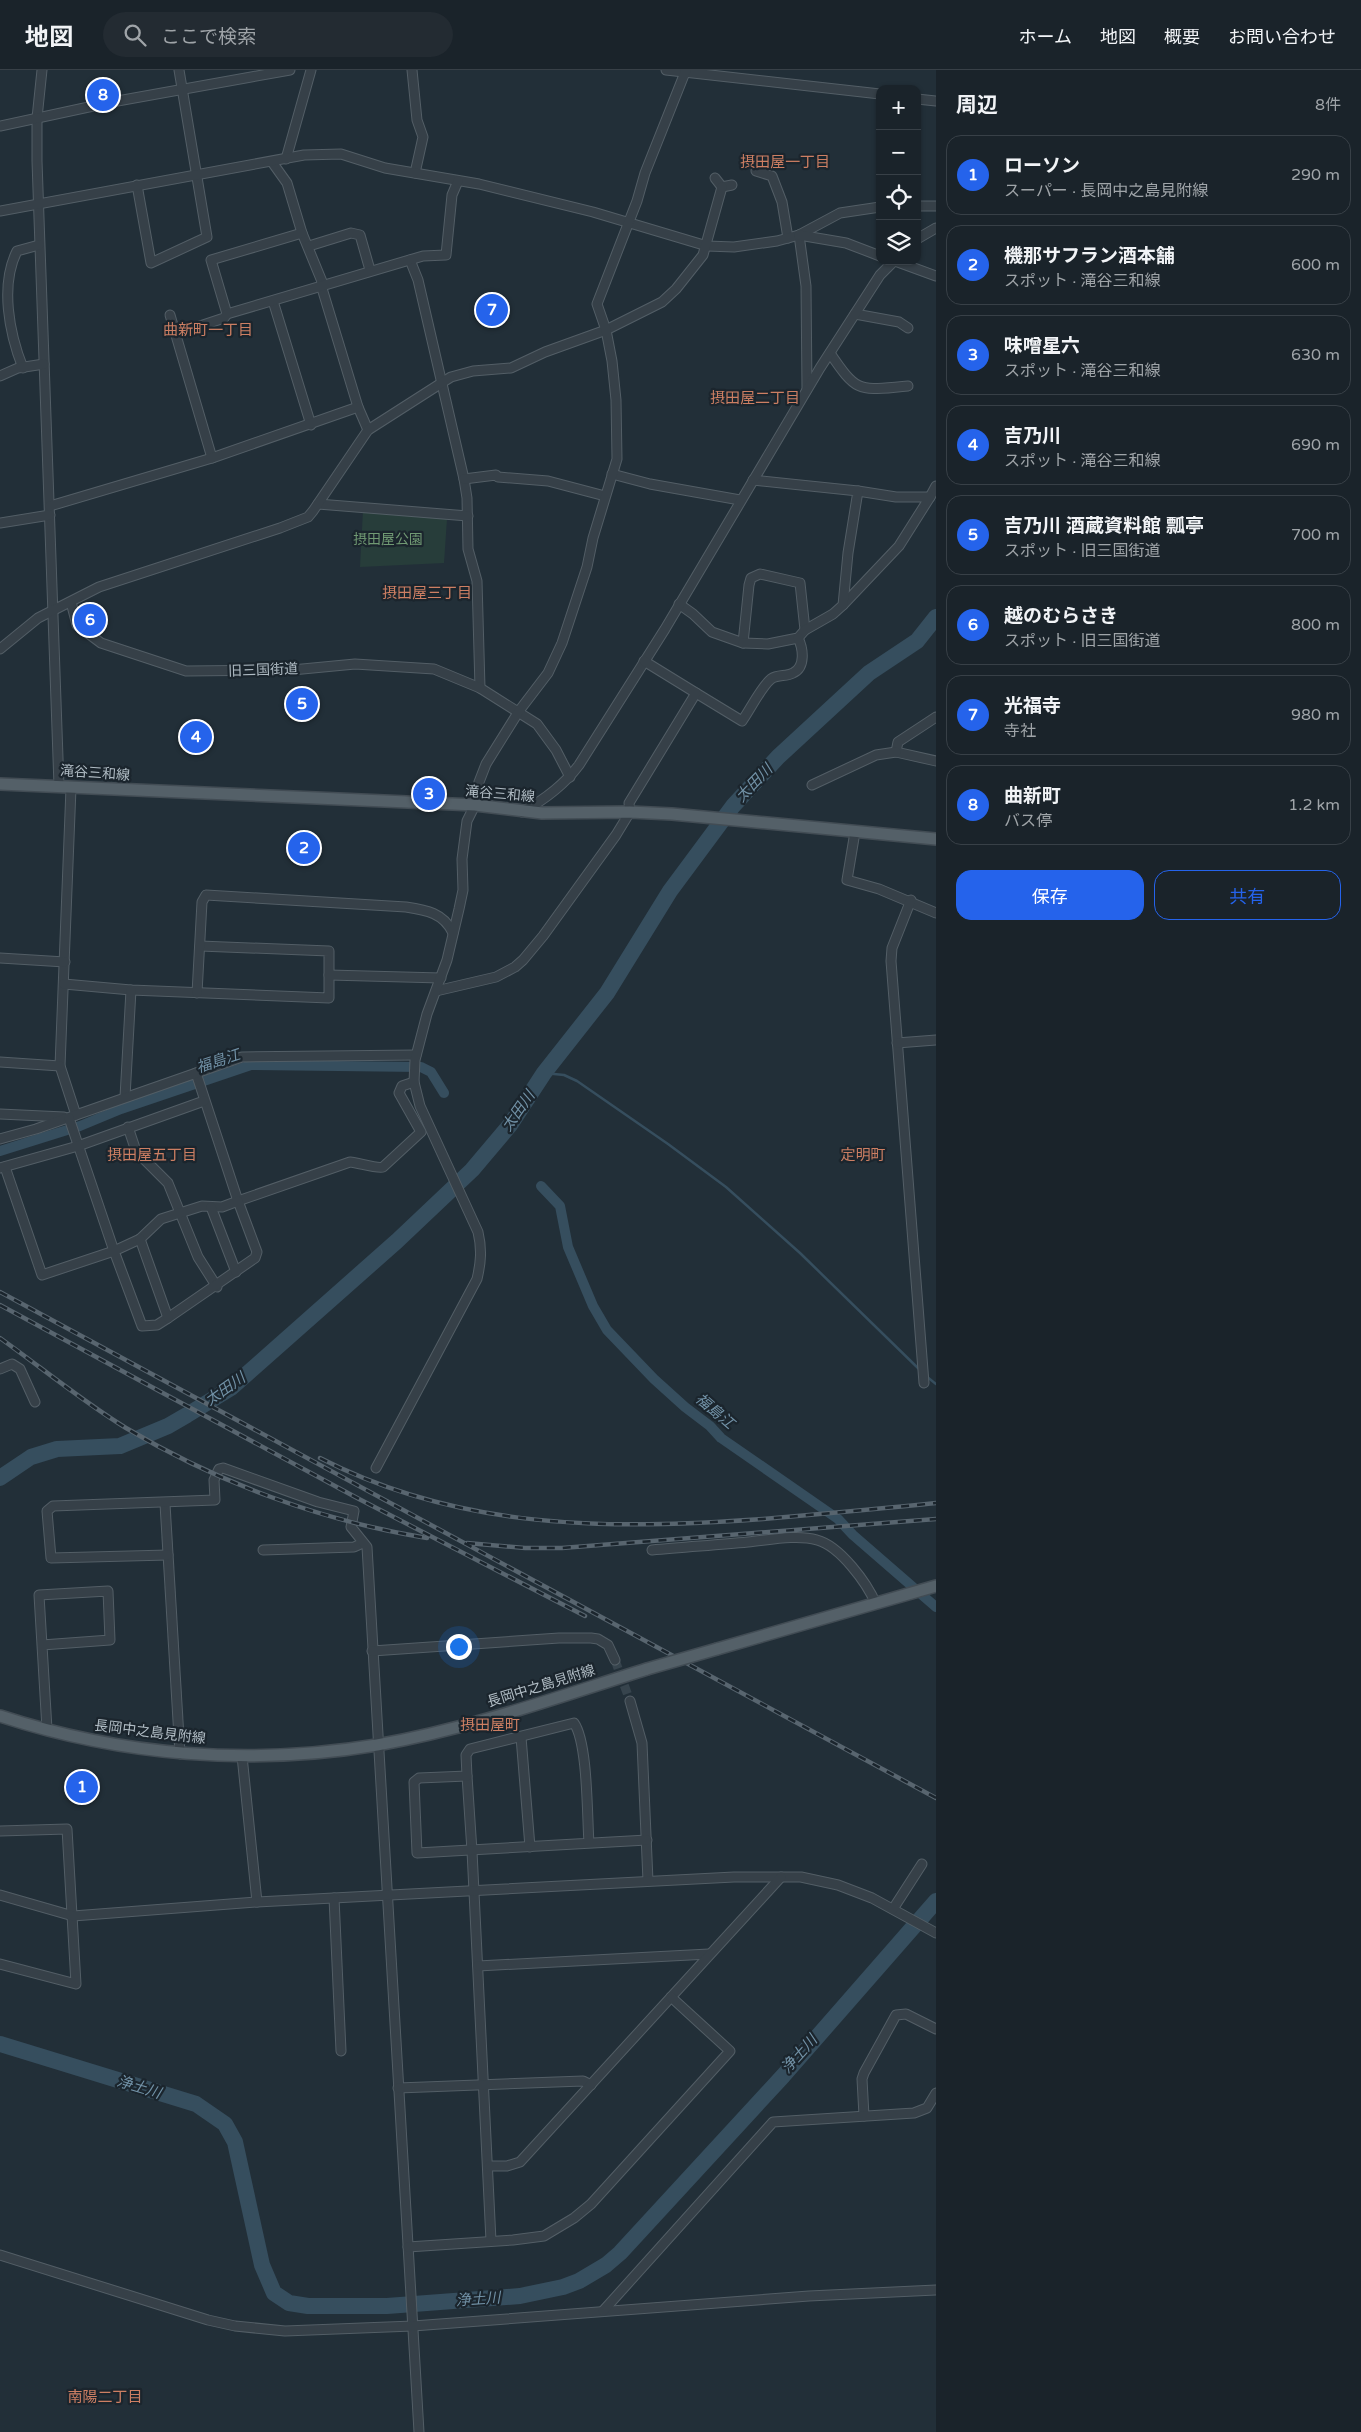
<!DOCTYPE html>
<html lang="ja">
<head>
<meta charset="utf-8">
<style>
	body { margin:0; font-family:"Varela Round","Noto Sans JP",sans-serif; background:#232b32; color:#f1f3f6 }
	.controls { position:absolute; right:15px; top:15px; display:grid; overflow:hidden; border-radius:10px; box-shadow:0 1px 4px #0004 }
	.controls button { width:45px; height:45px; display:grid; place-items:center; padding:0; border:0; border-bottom:1px solid #384047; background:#1a232a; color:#f1f3f6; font:25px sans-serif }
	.you { position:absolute; left:458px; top:1576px; width:18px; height:18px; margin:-12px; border:4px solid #fff; border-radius:50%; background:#1a73e8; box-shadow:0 0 0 8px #1a73e833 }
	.badge { display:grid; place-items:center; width:32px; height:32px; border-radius:50%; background:#2563eb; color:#fff; font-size:16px; font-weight:700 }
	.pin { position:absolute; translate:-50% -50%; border:2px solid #fff; box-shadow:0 1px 5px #0006 }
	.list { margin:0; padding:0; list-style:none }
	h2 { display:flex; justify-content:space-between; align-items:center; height:65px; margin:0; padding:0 20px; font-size:21px }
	h2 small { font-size:16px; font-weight:400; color:#9fa4a8 }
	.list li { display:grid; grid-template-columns:32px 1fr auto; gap:15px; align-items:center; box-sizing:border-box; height:80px; margin:0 10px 10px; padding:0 10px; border:1px solid #384047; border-radius:15px }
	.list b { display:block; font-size:19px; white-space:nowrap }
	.list p { margin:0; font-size:16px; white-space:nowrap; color:#9fa4a8 }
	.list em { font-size:16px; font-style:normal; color:#9fa4a8 }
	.actions { display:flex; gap:10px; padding:15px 20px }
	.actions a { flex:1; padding:11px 0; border:1px solid #2563eb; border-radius:15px; text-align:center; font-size:18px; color:#2563eb }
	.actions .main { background:#2563eb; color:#fff }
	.icon { flex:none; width:28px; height:28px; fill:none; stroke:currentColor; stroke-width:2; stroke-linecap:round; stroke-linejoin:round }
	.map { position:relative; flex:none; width:936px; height:2362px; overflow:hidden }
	header { display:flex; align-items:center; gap:30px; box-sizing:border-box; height:70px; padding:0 25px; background:#1a232a; border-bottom:1px solid #384047 }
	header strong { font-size:24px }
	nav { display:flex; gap:28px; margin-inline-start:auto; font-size:18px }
	.search { width:350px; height:45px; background:#232b32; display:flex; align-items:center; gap:12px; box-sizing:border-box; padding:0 18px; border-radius:28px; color:#9fa4a8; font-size:19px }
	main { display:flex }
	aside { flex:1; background:#1a232a }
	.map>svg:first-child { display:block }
	.green { fill:#273d3a }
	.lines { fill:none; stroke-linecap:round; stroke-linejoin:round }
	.stream { stroke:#364e5e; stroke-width:2.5 }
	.canal { stroke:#364e5e; stroke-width:10 }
	.river { stroke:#364e5e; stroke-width:16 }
	.minor-tunnel { stroke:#37444d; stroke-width:9; stroke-dasharray:9 4.5; stroke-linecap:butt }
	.minor-casing { stroke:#535e66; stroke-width:11 }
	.major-casing { stroke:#424c54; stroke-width:14 }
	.minor { stroke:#364048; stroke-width:9 }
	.major { stroke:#546068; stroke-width:11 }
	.rail-casing { stroke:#58656f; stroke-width:4.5 }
	.rail { stroke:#1b252d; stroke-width:2.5; stroke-dasharray:8; stroke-linecap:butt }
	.major-bridge-casing { stroke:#424c54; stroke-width:14; stroke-linecap:butt }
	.major-bridge { stroke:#546068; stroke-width:11 }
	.labels { text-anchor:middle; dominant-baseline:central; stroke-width:4.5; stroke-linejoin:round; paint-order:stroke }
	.park-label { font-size:14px; fill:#709973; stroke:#1b252d }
	.street-label { font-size:14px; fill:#b0bcc4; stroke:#1b252d }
	.neighbourhood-label { font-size:15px; fill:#cd7f63; stroke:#1b252d }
	.water-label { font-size:15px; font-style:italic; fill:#7292a7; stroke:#1b252d }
</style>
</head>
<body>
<header>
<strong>地図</strong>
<div class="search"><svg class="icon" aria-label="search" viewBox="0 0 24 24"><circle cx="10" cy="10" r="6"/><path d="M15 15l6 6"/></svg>ここで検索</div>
<nav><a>ホーム</a><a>地図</a><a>概要</a><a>お問い合わせ</a></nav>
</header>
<main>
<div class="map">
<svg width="936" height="2362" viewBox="0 0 936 2362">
	<rect width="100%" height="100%" fill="#222f38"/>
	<polygon class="green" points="363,440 447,449 444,493 360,497"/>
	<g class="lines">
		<g class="stream">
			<polyline points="544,1003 564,1005 577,1011 668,1074 726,1117 800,1183 920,1300"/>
			<polyline points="926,1306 936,1314"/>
		</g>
		<g class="canal">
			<polyline points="0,1081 80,1056 121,1039 251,995 421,997 431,1002 444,1023"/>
			<polyline points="541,1116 560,1136 568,1177 593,1236 607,1260 654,1309 685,1337 710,1356 721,1368 838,1449 853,1465 936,1537"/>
		</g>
		<g class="river">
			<polyline points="0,1408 31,1387 57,1379 120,1376 168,1356 187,1345 231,1318 397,1171 472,1100 510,1055 544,1003 607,923 670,821 733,736 778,687 869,603 917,571 936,547"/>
			<polyline points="0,1974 196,2034 225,2054 235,2072 262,2195 274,2223 289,2233 308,2236 387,2236 520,2226 563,2217 579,2211 606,2195 620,2183 783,2006 936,1831"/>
		</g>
		<polyline class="minor-tunnel" points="615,1590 630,1631"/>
		<defs>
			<g id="minor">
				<polyline points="42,0 37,48 37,91 59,716"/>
				<polyline points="412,0 417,50 423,67 415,103"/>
				<polyline points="666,0 880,24"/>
				<polyline points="917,29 936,31"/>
				<polyline points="0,56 112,32 290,0"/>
				<polyline points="286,89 311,0"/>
				<polyline points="272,92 287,113 302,163 323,214"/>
				<polyline points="756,101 772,106 782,132 788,168"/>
				<polyline points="715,108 722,117 732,115"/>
				<polyline points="137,115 151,193 207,167 179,0"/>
				<polyline points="917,136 936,136"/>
				<polyline points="0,141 304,85 341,84 385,98 479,114 593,142 707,176 734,177 777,171 799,165 840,143 880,137"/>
				<polyline points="799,165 806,216 807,319"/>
				<polyline points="799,165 846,173 880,186"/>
				<polyline points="917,169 936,158"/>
				<polyline points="309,176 351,163 360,165 370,200"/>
				<polyline points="410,190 418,210 464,409 467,428 468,479 477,511 480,618"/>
				<polyline points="895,191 936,206"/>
				<polyline points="321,215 358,337 368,360"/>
				<polyline points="273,231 311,355"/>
				<polyline points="227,244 211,190 302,163"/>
				<polyline points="855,244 899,252 908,258"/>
				<polyline points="170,245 212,388"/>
				<polyline points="176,264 224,248 227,244 423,186 446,185 452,125 458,111"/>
				<path d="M830,283C858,325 860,320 908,316"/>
				<path d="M23,298C9,263 0,215 17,181L39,175"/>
				<polyline points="0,306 18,298 44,294"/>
				<polyline points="612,404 650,414 740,430"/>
				<polyline points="464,409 496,405 498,407 548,411 605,426"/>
				<polyline points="930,427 936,416"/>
				<polyline points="318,434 468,446"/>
				<polyline points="50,436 212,388 358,337"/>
				<polyline points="0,453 50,445"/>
				<polyline points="71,532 77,555 101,573 186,601 292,600 355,594 434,599 480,618 537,654 556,680 570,707"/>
				<polyline points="679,534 693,544 712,562 743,573 749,515 751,508 760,504 800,513 805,560"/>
				<polyline points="843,535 899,476 930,427 896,427 858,421"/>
				<polyline points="743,573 768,574 798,568 805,560 833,544 843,535 848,483 858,421 753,410"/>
				<polyline points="0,579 38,548 99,517 280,458 308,447 313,441 368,360 443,312 451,307 473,301 511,298 545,282 606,260 662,232 676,219 703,185 722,117"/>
				<path d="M696,623L742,651C750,640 761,617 771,609C778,604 786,607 793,603C806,597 803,578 798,568"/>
				<polyline points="936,647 898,672 896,682 936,691"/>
				<polyline points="812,715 876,685 896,682"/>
				<polyline points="71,718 60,996 76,1045"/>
				<path d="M522,742C544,730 564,715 579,695L665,559L820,298L880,205L894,191"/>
				<polyline points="855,762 847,810 879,819 936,843"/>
				<polyline points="911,830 892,878 891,891 924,1313"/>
				<polyline points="0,888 65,892"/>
				<polyline points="329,905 441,908"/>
				<polyline points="64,914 131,920 329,928 329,881 200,876"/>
				<polyline points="436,921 496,907 515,897 523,890 543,866 616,765 630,742 629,733 696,623 644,591"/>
				<path d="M197,923L202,832L206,825L406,837C426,840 444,843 453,863"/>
				<polyline points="897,973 936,970"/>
				<polyline points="0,992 60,996"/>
				<path d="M196,1003L238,1131L350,1092C359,1093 378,1099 383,1097L421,1062L399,1023L402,1016L414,1012"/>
				<polyline points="125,1027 131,920"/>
				<polyline points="0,1044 64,1047"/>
				<polyline points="128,1057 136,1081 168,1113 198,1187 217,1217"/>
				<polyline points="0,1069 36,1059 242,987 416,985"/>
				<polyline points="5,1097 42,1205 114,1181 140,1169 161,1149 202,1136 222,1137 238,1131 257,1182 255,1188 168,1248 157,1255 142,1256 114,1181 69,1048"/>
				<polyline points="0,1098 78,1076 204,1031"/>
				<polyline points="211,1137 236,1202"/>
				<polyline points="140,1169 168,1248"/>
				<polyline points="0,1299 12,1294 20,1299 35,1332"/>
				<path d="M376,1398L477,1209C481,1192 482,1179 478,1162L420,1036L414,1012L415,990L427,944L447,890L459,839L463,820L462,789L467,751L475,735L479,712L486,694L519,641L548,603L562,573L587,497L593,468L617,389L616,330L612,291L606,260L597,234L637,131L645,103L686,0"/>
				<polyline points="165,1434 180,1684"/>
				<polyline points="263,1480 354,1477 363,1473"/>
				<path d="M652,1480C684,1477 716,1475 748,1472C769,1470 797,1464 817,1470C840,1476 867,1513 876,1534"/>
				<polyline points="168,1485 51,1488 47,1441 53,1436 215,1430 214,1410 219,1399 223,1398 318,1432 354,1441 351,1457 367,1477 419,2362"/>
				<polyline points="42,1575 110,1570 108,1521 39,1525 47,1659"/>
				<polyline points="372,1581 559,1568 591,1568 598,1569 608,1575 615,1590"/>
				<polyline points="630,1631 642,1673 648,1811"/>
				<polyline points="521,1667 530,1777"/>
				<polyline points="242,1686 257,1832"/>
				<polyline points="467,1706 472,1781 491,2171"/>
				<polyline points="0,1761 67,1759 76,1914 0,1894"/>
				<path d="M589,1773C587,1746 588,1673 574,1653L470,1679L466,1685L467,1706L419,1708L414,1712L417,1783L647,1770"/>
				<polyline points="0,1825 73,1846 257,1832 734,1807 801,1807 838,1815 872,1828 936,1863"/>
				<polyline points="334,1828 341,1981"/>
				<polyline points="893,1839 922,1794"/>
				<polyline points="478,1896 709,1884"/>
				<polyline points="398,2018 583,2011 591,2015"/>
				<polyline points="864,2046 862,2009 864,2003 896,1945 906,1944 936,1959"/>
				<polyline points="489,2096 507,2096 520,2092 781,1807"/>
				<polyline points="408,2177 513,2170 544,2166 574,2148 591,2134 730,1981 671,1927"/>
				<polyline points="0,2185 208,2250 235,2256 285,2261 413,2256 809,2226 936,2220"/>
				<polyline points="603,2241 773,2052 914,2043 927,2038 936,2023"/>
			</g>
			<g id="major">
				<polyline points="0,714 475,735 542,743 630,742 672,744 936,769"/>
				<polyline points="717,1579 936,1516"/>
				<path d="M0,1646C122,1686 251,1696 377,1675C469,1659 558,1627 647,1599"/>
			</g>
		</defs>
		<use href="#minor" class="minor-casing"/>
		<use href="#major" class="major-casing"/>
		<use href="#minor" class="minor"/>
		<use href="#major" class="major"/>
		<defs>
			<g id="rail">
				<polyline points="0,1222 936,1728"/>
				<polyline points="0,1235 359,1429 585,1546"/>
				<path d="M0,1268C42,1298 82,1331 126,1358C218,1413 322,1451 427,1468"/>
				<path d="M320,1388C460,1460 609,1460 763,1449C821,1444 878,1439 936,1433"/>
				<polyline points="467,1473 525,1478 562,1478 936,1449"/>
			</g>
		</defs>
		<use href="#rail" class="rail-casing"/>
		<use href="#rail" class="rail"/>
		<defs>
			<polyline id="major-bridge" points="647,1599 717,1579"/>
		</defs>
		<use href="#major-bridge" class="major-bridge-casing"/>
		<use href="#major-bridge" class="major-bridge"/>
	</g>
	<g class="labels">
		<g class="park-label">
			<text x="388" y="469">摂田屋公園</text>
		</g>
		<g class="street-label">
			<text transform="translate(263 600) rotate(-2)">旧三国街道</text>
			<text transform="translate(95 703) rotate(4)">滝谷三和線</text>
			<text transform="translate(500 724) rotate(5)">滝谷三和線</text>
			<text transform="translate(541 1616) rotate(-17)">長岡中之島見附線</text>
			<text transform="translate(150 1662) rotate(7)">長岡中之島見附線</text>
		</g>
		<g class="neighbourhood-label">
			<text x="785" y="92">摂田屋一丁目</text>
			<text x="208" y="260">曲新町一丁目</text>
			<text x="755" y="328">摂田屋二丁目</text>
			<text x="427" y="523">摂田屋三丁目</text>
			<text x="152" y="1085">摂田屋五丁目</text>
			<text x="863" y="1085">定明町</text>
			<text x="490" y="1655">摂田屋町</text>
			<text x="105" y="2327">南陽二丁目</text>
		</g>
		<g class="water-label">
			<text transform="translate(754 713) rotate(-46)">太田川</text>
			<text transform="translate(218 991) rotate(-18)">福島江</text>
			<text transform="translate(518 1041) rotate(-55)">太田川</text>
			<text transform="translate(225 1319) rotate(-35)">太田川</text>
			<text transform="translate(715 1341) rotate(40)">福島江</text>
			<text transform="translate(799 1984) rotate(-48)">浄土川</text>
			<text transform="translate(139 2017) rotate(17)">浄土川</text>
			<text transform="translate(478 2229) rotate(-4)">浄土川</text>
		</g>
	</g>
</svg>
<div class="controls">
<button>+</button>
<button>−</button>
<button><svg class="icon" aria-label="locate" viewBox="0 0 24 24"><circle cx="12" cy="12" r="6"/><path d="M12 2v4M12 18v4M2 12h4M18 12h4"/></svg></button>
<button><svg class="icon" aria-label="layers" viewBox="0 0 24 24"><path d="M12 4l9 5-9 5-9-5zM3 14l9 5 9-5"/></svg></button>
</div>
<div class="you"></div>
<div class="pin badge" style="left:82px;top:1717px">1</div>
<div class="pin badge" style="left:304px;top:778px">2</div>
<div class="pin badge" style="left:429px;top:724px">3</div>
<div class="pin badge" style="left:196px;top:667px">4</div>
<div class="pin badge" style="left:302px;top:634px">5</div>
<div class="pin badge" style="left:90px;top:550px">6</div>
<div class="pin badge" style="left:492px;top:240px">7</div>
<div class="pin badge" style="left:103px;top:25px">8</div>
</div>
<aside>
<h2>周辺<small>8件</small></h2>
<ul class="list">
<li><span class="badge">1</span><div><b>ローソン</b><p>スーパー · 長岡中之島見附線</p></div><em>290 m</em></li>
<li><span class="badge">2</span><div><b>機那サフラン酒本舗</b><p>スポット · 滝谷三和線</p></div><em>600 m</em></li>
<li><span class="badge">3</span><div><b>味噌星六</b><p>スポット · 滝谷三和線</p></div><em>630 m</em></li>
<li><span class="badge">4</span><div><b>吉乃川</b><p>スポット · 滝谷三和線</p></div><em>690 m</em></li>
<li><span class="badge">5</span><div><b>吉乃川 酒蔵資料館 瓢亭</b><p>スポット · 旧三国街道</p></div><em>700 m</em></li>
<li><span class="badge">6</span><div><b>越のむらさき</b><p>スポット · 旧三国街道</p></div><em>800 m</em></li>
<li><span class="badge">7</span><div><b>光福寺</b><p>寺社</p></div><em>980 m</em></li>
<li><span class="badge">8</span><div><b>曲新町</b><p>バス停</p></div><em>1.2 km</em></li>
</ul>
<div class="actions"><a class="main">保存</a><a>共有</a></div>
</aside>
</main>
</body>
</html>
